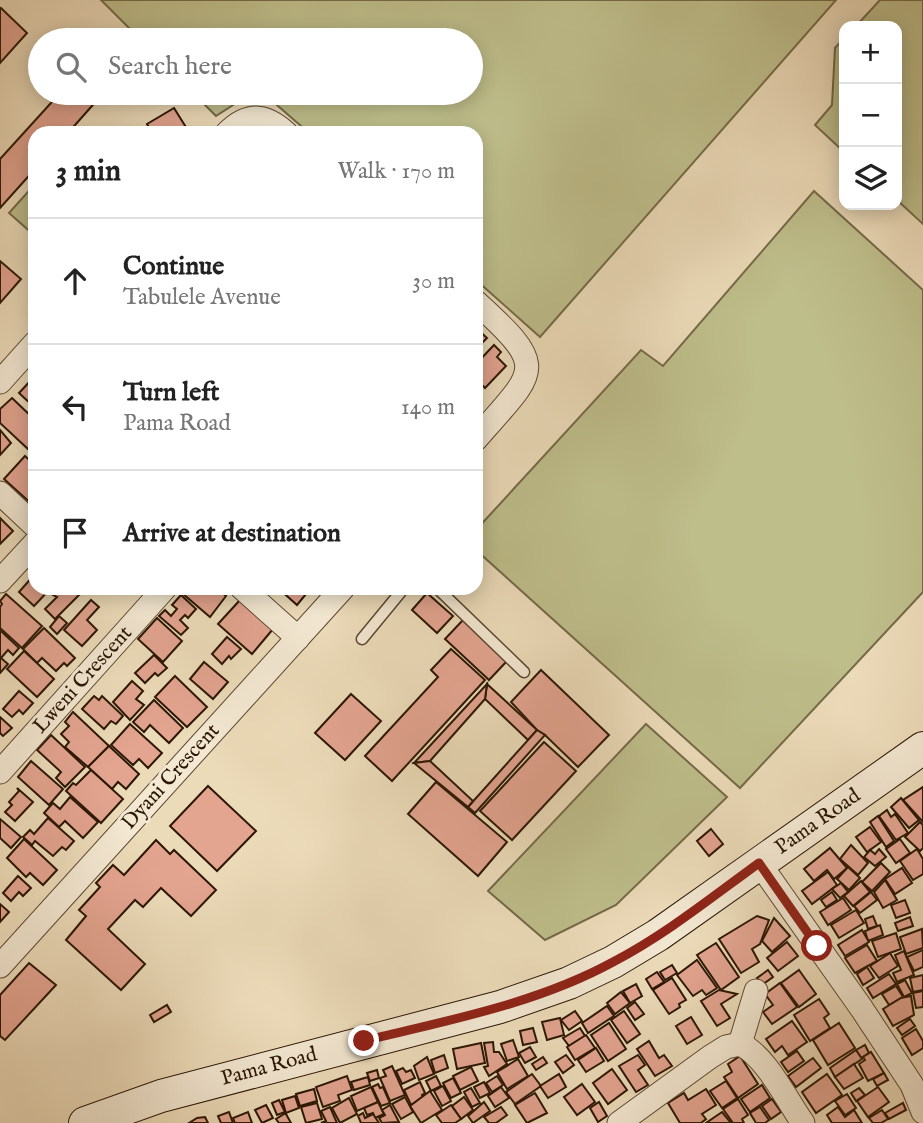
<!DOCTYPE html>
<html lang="en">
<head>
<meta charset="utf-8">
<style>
	body { margin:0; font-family:"IM FELL English",serif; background:#f6f6f6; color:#222 }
	.controls { position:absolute; right:21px; top:21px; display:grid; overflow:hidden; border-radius:14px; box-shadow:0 4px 18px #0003 }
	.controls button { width:63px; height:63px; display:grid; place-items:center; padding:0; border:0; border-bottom:2px solid #e0e0e0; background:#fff; color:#222; font:35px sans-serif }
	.stop { position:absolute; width:21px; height:21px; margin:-16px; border:5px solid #8f2418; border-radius:50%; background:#fff }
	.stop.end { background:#8f2418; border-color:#fff; box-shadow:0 2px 7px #0008 }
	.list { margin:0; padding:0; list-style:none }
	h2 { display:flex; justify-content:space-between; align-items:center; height:91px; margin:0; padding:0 28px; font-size:30px }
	h2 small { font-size:23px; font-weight:400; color:#767676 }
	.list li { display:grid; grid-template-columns:46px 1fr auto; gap:21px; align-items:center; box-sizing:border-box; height:126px; padding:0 28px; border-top:2px solid #e0e0e0 }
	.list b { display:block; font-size:26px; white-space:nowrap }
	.list p { margin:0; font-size:23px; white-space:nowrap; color:#767676 }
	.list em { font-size:23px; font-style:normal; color:#767676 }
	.icon { flex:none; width:38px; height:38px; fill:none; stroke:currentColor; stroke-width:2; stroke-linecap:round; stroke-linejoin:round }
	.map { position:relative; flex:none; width:923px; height:1123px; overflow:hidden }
	.search { position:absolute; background:#fff; box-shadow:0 4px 18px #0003; left:28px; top:28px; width:455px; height:77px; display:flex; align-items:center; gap:18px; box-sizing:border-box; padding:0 24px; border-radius:38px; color:#767676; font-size:26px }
	.panel { position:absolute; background:#fff; box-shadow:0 4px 18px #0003; left:28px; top:126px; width:455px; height:469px; border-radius:21px }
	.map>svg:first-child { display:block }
	.green { fill:#bebe8b; stroke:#756a48; stroke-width:2 }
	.building { fill:#e3a490; stroke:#2c1704; stroke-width:2 }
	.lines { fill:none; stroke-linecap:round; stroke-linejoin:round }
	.lane-casing { stroke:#5c4831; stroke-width:13 }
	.street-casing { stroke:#5c4831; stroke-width:25 }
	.secondary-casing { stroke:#2c1704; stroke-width:34 }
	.lane { stroke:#f3e8d2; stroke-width:10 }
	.street { stroke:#f3e8d2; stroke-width:23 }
	.secondary { stroke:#f3e8d2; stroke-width:32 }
	.route { stroke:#8f2418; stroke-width:9 }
	.labels { text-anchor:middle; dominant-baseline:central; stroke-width:6; stroke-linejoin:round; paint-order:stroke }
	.street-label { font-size:21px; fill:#2c1704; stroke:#f3e8d2 }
</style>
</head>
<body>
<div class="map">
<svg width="923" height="1123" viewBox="0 0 923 1123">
	<rect width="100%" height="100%" fill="#ecdbb9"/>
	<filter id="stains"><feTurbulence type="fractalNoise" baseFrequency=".00286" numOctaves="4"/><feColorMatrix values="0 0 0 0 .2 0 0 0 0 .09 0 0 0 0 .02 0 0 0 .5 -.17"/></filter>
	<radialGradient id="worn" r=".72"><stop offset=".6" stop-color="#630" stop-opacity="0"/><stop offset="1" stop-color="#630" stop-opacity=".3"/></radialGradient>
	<g class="green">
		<polygon points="101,0 836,0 540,337 476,280 476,133 309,133 270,99 244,98 216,116 193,93 471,93 471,40 141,40"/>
		<polygon points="880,0 923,0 923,224 897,200 897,26 856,26"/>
		<polygon points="844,38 844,152 815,125 832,105 835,48"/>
		<polygon points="35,184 35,236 9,213"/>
		<polygon points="814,191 923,290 923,592 740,788 476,550 476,530 641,350 663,366"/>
		<polygon points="646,724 727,797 616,905 545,940 488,891"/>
	</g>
	<g class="building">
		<polygon points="1,8 27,33 0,63 0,9"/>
		<polygon points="60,93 93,93 99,98 68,133 35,133 35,169 0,208 0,159"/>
		<polygon points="174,108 189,132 152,133 147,124"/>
		<polygon points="0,261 21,279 0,303"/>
		<polygon points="476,328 487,338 476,349"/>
		<polygon points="494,345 501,352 497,357 506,366 485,388 476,379 476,364"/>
		<polygon points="33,378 35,380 35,408 19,393"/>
		<polygon points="12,398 35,420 35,442 28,449 0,423 0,409"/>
		<polygon points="0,430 11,443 0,455"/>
		<polygon points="25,456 35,465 35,507 4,479"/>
		<polygon points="0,518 13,531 0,544"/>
		<polygon points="35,574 35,588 51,588 34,606 19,592"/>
		<polygon points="59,588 86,588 55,619 45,609 57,597 53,595"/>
		<polygon points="186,588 216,588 226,596 210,617 182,593"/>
		<polygon points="278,588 311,588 297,605"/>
		<polygon points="427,593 453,616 437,633 412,610"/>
		<polygon points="6,594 42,626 22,648 0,628 0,607 2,604 0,601"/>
		<polygon points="181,595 196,609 188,618 185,615 180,620 188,628 181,635 159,616 165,610 171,616 177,609 172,605"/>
		<polygon points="91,600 99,607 87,620 97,630 82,646 64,630"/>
		<polygon points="240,600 273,629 252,654 218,624"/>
		<polygon points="59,616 67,623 57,634 50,627"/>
		<polygon points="157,618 182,641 163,662 138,639"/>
		<polygon points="463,620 507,661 489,680 445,639"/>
		<polygon points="44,628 75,658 67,666 64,663 56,671 42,658 37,663 23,649"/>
		<polygon points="0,630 19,648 13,655 8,650 1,658 8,664 0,673"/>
		<polygon points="227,637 241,649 231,659 229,656 222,664 212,654"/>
		<polygon points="451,649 485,680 392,781 365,756 438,677 431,670"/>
		<polygon points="24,651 54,679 37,697 7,669"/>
		<polygon points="154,655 167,668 158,676 155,673 145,683 135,673"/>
		<polygon points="204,662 228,682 213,699 190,679"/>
		<polygon points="541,670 609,735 578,767 545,735 537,730 511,702"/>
		<polygon points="175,676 207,707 187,727 155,697"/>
		<polygon points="132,681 143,691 136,699 144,705 130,720 113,702"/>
		<polygon points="487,684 537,730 528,740 485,699"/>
		<polygon points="487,684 485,699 430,761 414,763"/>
		<polygon points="19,691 33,703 23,714 19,710 12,717 3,709"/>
		<polygon points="351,694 381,721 345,760 315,733"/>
		<polygon points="94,696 99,700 102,696 123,716 116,724 111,721 104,729 82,709"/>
		<polygon points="154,700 183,728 169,743 150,725 144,732 133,722"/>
		<polygon points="73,712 109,746 88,767 65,747 69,742 61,734 69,726 65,722"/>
		<polygon points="0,717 12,728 3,736 0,733"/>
		<polygon points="130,724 162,753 148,768 139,759 133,765 111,745"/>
		<polygon points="537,730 545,735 475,813 468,807"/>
		<polygon points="51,735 85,767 65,787 56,778 61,772 37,750"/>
		<polygon points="544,742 576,771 512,840 480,811"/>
		<polygon points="109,746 139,774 126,789 118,782 112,789 88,767"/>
		<polygon points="31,761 63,789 49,805 18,777"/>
		<polygon points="430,761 473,801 468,807 414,763"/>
		<polygon points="91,770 123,799 101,823 66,791 73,783 76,785"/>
		<polygon points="436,782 507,842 478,876 408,814"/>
		<polygon points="208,786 256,831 217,871 170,826"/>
		<polygon points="923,787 923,822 903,800"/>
		<polygon points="17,788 33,802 15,821 5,812 12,805 9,802 19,791"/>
		<polygon points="70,797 98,822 83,838 65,821 59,827 44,813 53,803 60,809"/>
		<polygon points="901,798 919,820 909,828 891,807"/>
		<polygon points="887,810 891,817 895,814 908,833 896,840 879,816"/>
		<polygon points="878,816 894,841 886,847 870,822"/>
		<polygon points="48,818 74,841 66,850 62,847 53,856 35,841 32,845 23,837 30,830 34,834"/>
		<polygon points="0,819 21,837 11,848 0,838"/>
		<polygon points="920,822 923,825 923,848 920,851 905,837"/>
		<polygon points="870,827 881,842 867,852 856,837"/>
		<polygon points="711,829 723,844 709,856 697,841"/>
		<polygon points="24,839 57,870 43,885 30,873 26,877 7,858"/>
		<polygon points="900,839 910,853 896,863 886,849"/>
		<polygon points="156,840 170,854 174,850 216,890 191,916 161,888 143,907 135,900 108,929 145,964 121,990 66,940 86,916 79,910 100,887 96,883 113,865 124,875"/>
		<polygon points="851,845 868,863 858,875 840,859"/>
		<polygon points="830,848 847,868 834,879 827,870 814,881 804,869"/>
		<polygon points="879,849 886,857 875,866 864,857 870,850 875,854"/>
		<polygon points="917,849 923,859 923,874 913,880 900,861"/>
		<polygon points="881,863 890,872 872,891 862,882"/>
		<polygon points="848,867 860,878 849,890 837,879"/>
		<polygon points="902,868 912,883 895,894 885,879"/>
		<polygon points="828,872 837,885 812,904 802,891"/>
		<polygon points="18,876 31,888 23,896 19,892 11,901 3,893"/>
		<polygon points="885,880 897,900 883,908 874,892"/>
		<polygon points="861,881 870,892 853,906 844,896"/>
		<polygon points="841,883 848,892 840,898 832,889"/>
		<polygon points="832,892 837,900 826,907 821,900"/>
		<polygon points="871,892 877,900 860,913 854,906"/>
		<polygon points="843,898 851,910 828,925 820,912"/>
		<polygon points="905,900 910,913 896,918 891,905"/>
		<polygon points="0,904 9,912 0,922"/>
		<polygon points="856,910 864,923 839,938 831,925"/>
		<polygon points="757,916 769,920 760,944 752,949 759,962 741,973 719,939"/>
		<polygon points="873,916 877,926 868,929 865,919"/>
		<polygon points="910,917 913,926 898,931 895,923"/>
		<polygon points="774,918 790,936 772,952 762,941"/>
		<polygon points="880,925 883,935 868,941 865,931"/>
		<polygon points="922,929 923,948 906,954 900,937"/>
		<polygon points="862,930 869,942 845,956 838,945"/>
		<polygon points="896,933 901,949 878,957 872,941"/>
		<polygon points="787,942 798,956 778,971 767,958"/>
		<polygon points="716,943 739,977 721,990 697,955"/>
		<polygon points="867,945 877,961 855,973 845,958"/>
		<polygon points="923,950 923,967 914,971 907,957"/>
		<polygon points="904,951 914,975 897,982 893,973 901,970 895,955"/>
		<polygon points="890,953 898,966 879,978 870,966"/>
		<polygon points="697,960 717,988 706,995 702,990 693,996 677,975"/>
		<polygon points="29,963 56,985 5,1040 0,1036 0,995"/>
		<polygon points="672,965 677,973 665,980 660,972"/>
		<polygon points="867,967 874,978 863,985 857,974"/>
		<polygon points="768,970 773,977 762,985 757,978"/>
		<polygon points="799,970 816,994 799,1007 781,983"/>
		<polygon points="657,972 664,982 652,989 646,979"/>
		<polygon points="889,974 896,984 873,998 867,988"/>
		<polygon points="923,975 923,990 913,992 910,978"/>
		<polygon points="672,978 686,1000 679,1004 680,1007 669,1014 653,990"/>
		<polygon points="905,980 912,993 904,997 897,984"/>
		<polygon points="780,983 797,1007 772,1024 763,1012 773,1005 765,994"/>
		<polygon points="636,984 642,996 630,1003 623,991"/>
		<polygon points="896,986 903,997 889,1005 882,994"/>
		<polygon points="719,990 737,994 721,1004 730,1018 717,1026 701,1001"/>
		<polygon points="923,991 923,1007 916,1008 913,993"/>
		<polygon points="621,992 630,1003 615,1014 607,1003"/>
		<polygon points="911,996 914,1015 893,1026 883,1009 901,998"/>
		<polygon points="819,999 829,1014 824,1018 830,1028 810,1041 794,1015"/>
		<polygon points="635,1002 644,1014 635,1020 627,1008"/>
		<polygon points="167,1005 171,1012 154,1022 150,1015"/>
		<polygon points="607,1006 614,1016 588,1033 582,1023"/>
		<polygon points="575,1011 582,1021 569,1030 561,1020"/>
		<polygon points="624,1011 640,1034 627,1043 611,1020"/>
		<polygon points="691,1017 702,1035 687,1044 676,1026"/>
		<polygon points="560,1018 564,1035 547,1040 542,1022"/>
		<polygon points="910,1019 915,1026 902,1035 897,1028"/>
		<polygon points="792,1021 807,1042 788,1055 782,1046 775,1052 766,1039"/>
		<polygon points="609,1023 626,1049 608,1061 591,1035"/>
		<polygon points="839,1023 855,1048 828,1065 813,1040"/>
		<polygon points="533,1028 537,1042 523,1045 520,1031"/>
		<polygon points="580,1028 585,1036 569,1046 563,1038"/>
		<polygon points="916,1029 923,1041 923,1048 912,1055 902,1038"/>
		<polygon points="586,1035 595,1048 575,1060 567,1047"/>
		<polygon points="513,1040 519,1057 507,1061 501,1044"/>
		<polygon points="649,1041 659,1058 664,1055 672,1066 655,1076 637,1049"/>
		<polygon points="493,1042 494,1052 499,1052 507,1064 489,1076 484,1067 488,1066 484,1043"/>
		<polygon points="481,1043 485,1063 457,1069 453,1049"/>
		<polygon points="865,1045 869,1053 861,1058 856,1050"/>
		<polygon points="530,1047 536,1057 525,1063 519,1053"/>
		<polygon points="596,1048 604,1061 586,1072 578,1060"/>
		<polygon points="856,1050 862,1059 835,1077 830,1068"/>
		<polygon points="797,1051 804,1061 788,1072 781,1062"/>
		<polygon points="871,1052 884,1073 868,1081 859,1064 865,1060 863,1057"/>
		<polygon points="444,1055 448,1068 435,1073 431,1060"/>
		<polygon points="566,1055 574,1065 563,1073 555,1062"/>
		<polygon points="638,1055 645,1065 638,1070 648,1085 636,1092 619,1066"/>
		<polygon points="740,1056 758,1084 738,1098 724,1077 732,1072 728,1064"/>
		<polygon points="427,1057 434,1074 419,1080 414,1066"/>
		<polygon points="543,1057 547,1063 536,1070 532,1064"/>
		<polygon points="813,1058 821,1068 796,1087 788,1076"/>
		<polygon points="518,1059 528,1076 507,1089 497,1072"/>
		<polygon points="854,1064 863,1078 844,1089 835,1077"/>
		<polygon points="392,1066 405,1095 390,1101 380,1078 386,1076 383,1070"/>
		<polygon points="471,1067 478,1081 460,1090 453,1076"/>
		<polygon points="403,1068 406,1072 411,1070 415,1078 402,1084 396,1071"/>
		<polygon points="612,1069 627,1090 608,1104 593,1083"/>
		<polygon points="377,1070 379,1078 370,1081 367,1073"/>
		<polygon points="884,1073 888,1080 877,1086 873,1079"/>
		<polygon points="532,1074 541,1086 515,1104 506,1092"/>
		<polygon points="559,1074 566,1087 548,1098 540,1086"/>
		<polygon points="827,1074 842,1095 816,1113 802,1092"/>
		<polygon points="347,1076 352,1090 338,1095 340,1101 323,1107 316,1087"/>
		<polygon points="436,1076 441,1086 431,1091 426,1081"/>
		<polygon points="497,1076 503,1085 492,1092 486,1083"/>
		<polygon points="368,1077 370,1085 354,1090 351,1082"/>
		<polygon points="453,1078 461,1093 451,1098 443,1083"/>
		<polygon points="726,1081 737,1098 722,1108 710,1091"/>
		<polygon points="420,1082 425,1093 422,1095 423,1097 411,1105 404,1090"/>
		<polygon points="484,1082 490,1093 480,1098 474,1087"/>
		<polygon points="378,1084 380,1088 383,1087 390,1103 381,1106 372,1087"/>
		<polygon points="582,1084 595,1102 577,1115 564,1097"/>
		<polygon points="762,1085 770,1098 750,1112 741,1099"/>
		<polygon points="443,1086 451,1101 442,1106 434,1091"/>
		<polygon points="371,1087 378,1102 357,1111 351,1096"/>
		<polygon points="501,1087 509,1098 495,1107 488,1096"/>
		<polygon points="878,1087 889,1102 868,1117 857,1101"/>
		<polygon points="471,1088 480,1103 472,1107 464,1092"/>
		<polygon points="859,1088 865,1095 856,1101 851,1093"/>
		<polygon points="314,1089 317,1101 300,1106 296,1094"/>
		<polygon points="706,1089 716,1105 702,1114 706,1119 701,1123 680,1123 668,1103 684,1093 688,1100"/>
		<polygon points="430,1091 442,1110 421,1123 410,1106"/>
		<polygon points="535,1093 547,1113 527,1123 515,1105"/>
		<polygon points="847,1094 856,1108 845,1115 835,1101"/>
		<polygon points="295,1096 299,1108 286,1113 282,1100"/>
		<polygon points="405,1097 413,1112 401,1119 392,1104"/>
		<polygon points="464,1097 473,1110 461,1119 452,1106"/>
		<polygon points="349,1098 357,1114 340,1123 332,1108"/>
		<polygon points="738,1099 748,1115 742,1119 744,1123 733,1123 723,1109"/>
		<polygon points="772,1099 781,1112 771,1119 762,1106"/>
		<polygon points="279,1100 285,1112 277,1115 272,1103"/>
		<polygon points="378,1102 384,1114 375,1118 373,1113 367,1115 364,1108"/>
		<polygon points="484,1102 490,1111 473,1123 468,1116"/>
		<polygon points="599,1102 607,1116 598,1122 590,1108"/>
		<polygon points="317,1103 322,1119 306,1123 301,1107"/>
		<polygon points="903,1103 906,1110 889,1119 885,1113"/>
		<polygon points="266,1105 273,1118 262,1123 255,1110"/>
		<polygon points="390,1105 399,1122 382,1123 379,1118 385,1115 382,1110"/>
		<polygon points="451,1105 461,1119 455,1123 442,1123 436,1115"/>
		<polygon points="330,1107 337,1123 321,1123 326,1121 321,1111"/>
		<polygon points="501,1107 507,1115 496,1123 489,1123 484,1117"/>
		<polygon points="760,1107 769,1120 765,1123 756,1123 750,1113"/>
		<polygon points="838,1107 845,1117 854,1110 862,1123 832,1123 827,1115"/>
		<polygon points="882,1110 888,1119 881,1123 873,1123 869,1118"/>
		<polygon points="229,1112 233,1123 221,1123 218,1116"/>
		<polygon points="248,1112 252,1123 235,1123 233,1118"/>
		<polygon points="722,1112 731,1123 706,1123"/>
		<polygon points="363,1113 365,1118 373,1114 379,1123 361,1123 358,1116"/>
		<polygon points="284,1114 286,1114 291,1123 279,1123 276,1119"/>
		<polygon points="205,1117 208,1123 189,1123 197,1118"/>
	</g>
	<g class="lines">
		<defs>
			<g id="lane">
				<polyline points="437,588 524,672"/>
				<polyline points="362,639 404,588"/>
			</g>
			<g id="street">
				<path d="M227,133C248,112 265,114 286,133"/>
				<path d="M476,302C550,369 537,369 476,439"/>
				<polyline points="0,382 35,343"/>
				<polyline points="0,493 35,526"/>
				<polyline points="0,581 35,543"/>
				<polyline points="242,588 298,638"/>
				<polyline points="0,772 165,588"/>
				<polyline points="759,863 862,1009 912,1085 923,1112"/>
				<polyline points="0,966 343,588"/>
				<polyline points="740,1044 756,991"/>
				<path d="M619,1123L710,1057L726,1047L740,1044C766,1056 786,1099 803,1123"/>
			</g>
			<polyline id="secondary" points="85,1123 161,1096 500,1007 569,983 613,962 658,935 923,748"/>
		</defs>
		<use href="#lane" class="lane-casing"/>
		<use href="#street" class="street-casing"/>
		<use href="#secondary" class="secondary-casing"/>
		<use href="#lane" class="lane"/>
		<use href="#street" class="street"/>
		<use href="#secondary" class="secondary"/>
	</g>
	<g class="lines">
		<path class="route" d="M364,1041C448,1020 536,1004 613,962C665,935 712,897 759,863L817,946"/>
	</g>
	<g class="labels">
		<g class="street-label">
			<text transform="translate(83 680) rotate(-48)">Lweni Crescent</text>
			<text transform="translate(171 777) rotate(-48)">Dyani Crescent</text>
			<text transform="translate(818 822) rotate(-35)">Pama Road</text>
			<text transform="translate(269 1067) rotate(-15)">Pama Road</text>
		</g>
	</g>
	<rect width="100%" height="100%" filter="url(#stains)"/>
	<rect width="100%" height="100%" fill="url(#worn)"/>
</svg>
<div class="controls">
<button>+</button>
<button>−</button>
<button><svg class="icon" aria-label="layers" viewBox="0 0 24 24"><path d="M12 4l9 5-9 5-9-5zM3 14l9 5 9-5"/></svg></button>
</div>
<div class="stop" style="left:817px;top:946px"></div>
<div class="stop end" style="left:364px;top:1041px"></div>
<div class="search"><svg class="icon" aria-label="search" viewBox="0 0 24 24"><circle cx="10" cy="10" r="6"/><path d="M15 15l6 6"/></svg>Search here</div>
<section class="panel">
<h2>3 min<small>Walk · 170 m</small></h2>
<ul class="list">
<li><svg class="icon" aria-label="ahead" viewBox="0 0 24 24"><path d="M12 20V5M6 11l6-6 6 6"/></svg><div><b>Continue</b><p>Tabulele Avenue</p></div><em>30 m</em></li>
<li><svg class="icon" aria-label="left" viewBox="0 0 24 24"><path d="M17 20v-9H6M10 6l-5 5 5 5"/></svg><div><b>Turn left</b><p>Pama Road</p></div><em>140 m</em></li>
<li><svg class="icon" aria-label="arrive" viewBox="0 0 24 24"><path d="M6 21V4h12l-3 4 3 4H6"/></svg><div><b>Arrive at destination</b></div></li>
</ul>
</section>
</div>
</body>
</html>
